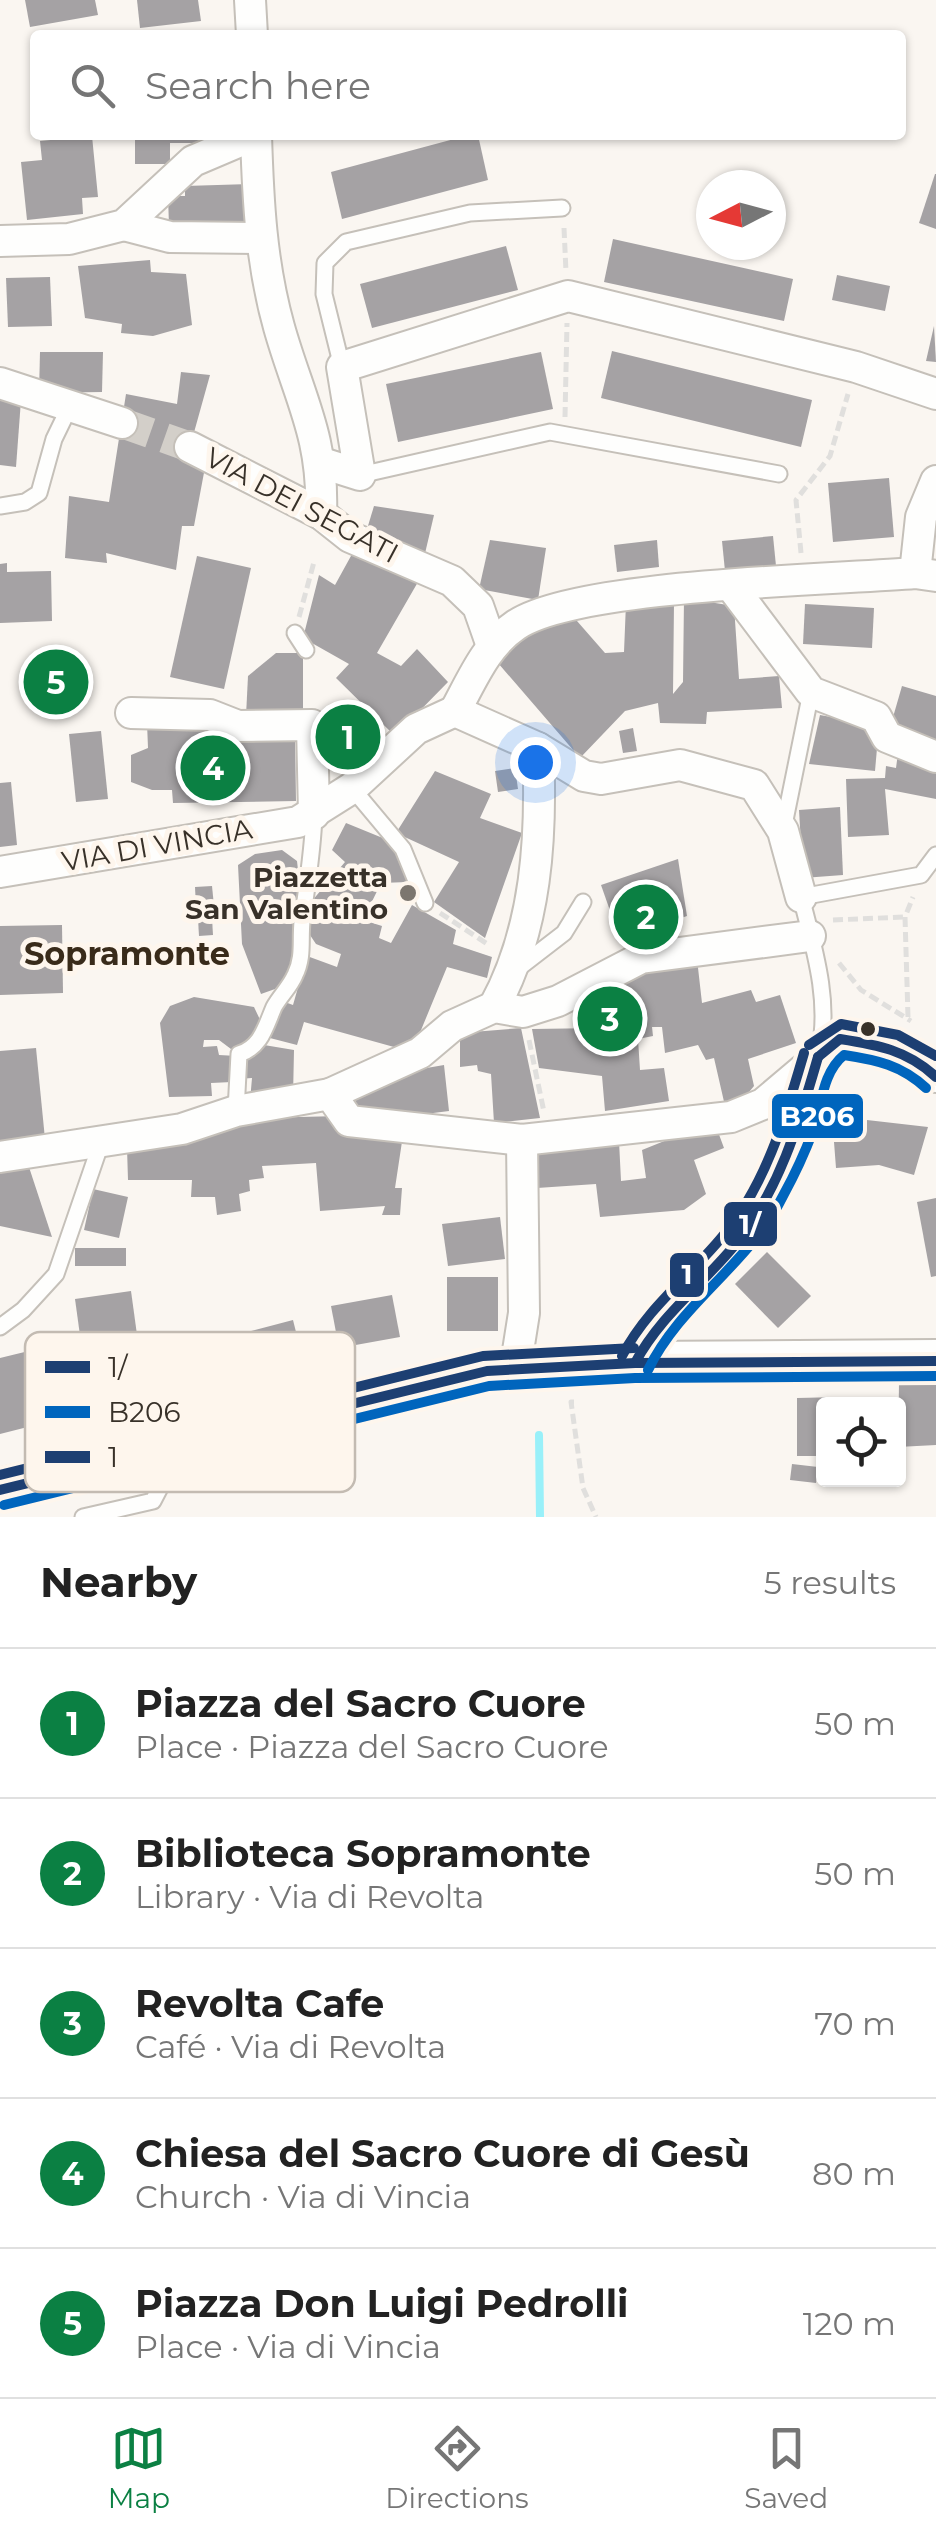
<!DOCTYPE html>
<html lang="en">
<head>
<meta charset="utf-8">
<style>
	body { margin:0; font-family:Montserrat,sans-serif; background:#f2f2f2; color:#222 }
	.controls { position:absolute; right:30px; bottom:30px; display:grid; overflow:hidden; border-radius:10px; box-shadow:0 2px 8px #0004 }
	.controls button { width:90px; height:90px; display:grid; place-items:center; padding:0; border:0; border-bottom:2px solid #e0e0e0; background:#fff; color:#222; font:50px sans-serif }
	.compass { position:absolute; left:696px; top:170px; width:90px; height:90px; border-radius:50%; background:#fff; box-shadow:0 2px 8px #0004; rotate:264deg }
	.you { position:absolute; left:535px; top:762px; width:35px; height:35px; margin:-25px; border:8px solid #fff; border-radius:50%; background:#1a73e8; box-shadow:0 0 0 15px #1a73e833 }
	.badge { display:grid; place-items:center; width:65px; height:65px; border-radius:50%; background:#0b8043; color:#fff; font-size:32px; font-weight:700 }
	.pin { position:absolute; translate:-50% -50%; border:5px solid #fff; box-shadow:0 2px 10px #0006 }
	.list { margin:0; padding:0; list-style:none }
	h2 { display:flex; justify-content:space-between; align-items:center; height:130px; margin:0; padding:0 40px; font-size:42px }
	h2 small { font-size:32px; font-weight:400; color:#767676 }
	.list li { display:grid; grid-template-columns:65px 1fr auto; gap:30px; align-items:center; box-sizing:border-box; height:150px; padding:0 40px; border-top:2px solid #e0e0e0 }
	.list b { display:block; font-size:38px; white-space:nowrap }
	.list p { margin:0; font-size:32px; white-space:nowrap; color:#767676 }
	.list em { font-size:32px; font-style:normal; color:#767676 }
	.icon { flex:none; width:55px; height:55px; fill:none; stroke:currentColor; stroke-width:2; stroke-linecap:round; stroke-linejoin:round }
	.map { position:relative; flex:none; width:936px; height:1517px; overflow:hidden }
	.search { position:absolute; background:#fff; box-shadow:0 2px 8px #0004; left:30px; right:30px; top:30px; height:110px; display:flex; align-items:center; gap:25px; box-sizing:border-box; padding:0 35px; border-radius:10px; color:#767676; font-size:38px }
	.sheet { height:880px; background:#fff }
	nav { display:flex; justify-content:space-around; align-items:center; box-sizing:border-box; height:140px; border-top:2px solid #e0e0e0; background:#fff; font-size:28px; color:#767676 }
	nav a { display:grid; justify-items:center; gap:5px }
	nav .on { color:#0b8043 }
	.map>svg:first-child { display:block }
	.lines { fill:none; stroke-linecap:round; stroke-linejoin:round }
	.stream { stroke:#99f0f9; stroke-width:8 }
	.building { fill:#a5a2a4 }
	.minor-tunnel { stroke:#d3cfc9; stroke-width:30; stroke-dasharray:30 15; stroke-linecap:butt }
	.service-casing { stroke:#c5c0b9; stroke-width:19 }
	.minor-casing { stroke:#c5c0b9; stroke-width:34 }
	.secondary-casing { stroke:#c5c0b9; stroke-width:46 }
	.path { stroke:#e0dfdd; stroke-width:5; stroke-dasharray:10 5; stroke-linecap:butt }
	.service { stroke:#fefefd; stroke-width:15 }
	.minor { stroke:#fefefd; stroke-width:30 }
	.secondary { stroke:#fefefd; stroke-width:42 }
	.bus-1-casing { stroke:#fef6ed; stroke-width:18 }
	.bus-2-casing { stroke:#fef6ed; stroke-width:18 }
	.bus-3-casing { stroke:#fef6ed; stroke-width:18 }
	.bus-1 { stroke:#1d3f72; stroke-width:10 }
	.bus-2 { stroke:#0065bd; stroke-width:10 }
	.bus-3 { stroke:#1d3f72; stroke-width:10 }
	.poi-dot { fill:#7c766f; stroke:#fef6ed; stroke-width:4 }
	.bus-dot { fill:#383129; stroke:#fef6ed; stroke-width:4 }
	.labels { text-anchor:middle; dominant-baseline:central; stroke-width:10; stroke-linejoin:round; paint-order:stroke }
	.street-label { font-size:28px; fill:#383129; stroke:#fef6ed }
	.poi-label { font-size:28px; font-weight:bold; fill:#383129; stroke:#fef6ed; text-anchor:end }
	.quarter-label { font-size:32px; font-weight:bold; fill:#392b1a; stroke:#fef6ed }
	.key { fill:#fef6ed; stroke:#c3bbb2; stroke-width:2.5 }
	.key-label { font-size:28px; fill:#383129 }
	.line-badge { stroke:#fef6ed; stroke-width:4 }
	.badge-label { font-size:28px; text-anchor:middle; font-weight:bold; fill:#fff }
</style>
</head>
<body>
<div class="map">
<svg width="936" height="1517" viewBox="0 0 936 1517">
	<rect width="100%" height="100%" fill="#faf6f1"/>
	<g class="lines">
		<polyline class="stream" points="539,1435 540,1517"/>
	</g>
	<g class="building">
		<polygon points="25,0 95,0 98,15 30,27"/>
		<polygon points="137,0 198,0 201,21 140,28"/>
		<polygon points="135,135 199,135 199,143 170,143 170,164 135,164"/>
		<polygon points="469,135 478,135 488,180 342,219 331,172"/>
		<polygon points="92,136 98,197 82,198 83,214 27,220 21,162 42,160 40,141"/>
		<polygon points="935,174 936,174 936,229 919,223"/>
		<polygon points="250,184 251,224 169,226 168,196 185,196 185,186"/>
		<polygon points="613,239 793,279 784,321 604,282"/>
		<polygon points="506,246 518,290 372,328 360,284"/>
		<polygon points="150,260 151,272 186,274 192,325 153,336 121,333 122,324 85,318 78,266"/>
		<polygon points="837,275 890,286 885,311 832,300"/>
		<polygon points="50,277 52,326 8,327 6,278"/>
		<polygon points="934,326 936,362 926,361"/>
		<polygon points="612,351 812,400 801,447 601,398"/>
		<polygon points="40,352 103,352 102,392 39,393"/>
		<polygon points="541,352 553,409 398,442 386,384"/>
		<polygon points="181,372 210,375 188,454 206,462 194,526 182,526 176,570 106,553 107,563 65,558 69,496 109,502 126,394 177,404"/>
		<polygon points="0,398 21,400 16,467 0,465"/>
		<polygon points="889,478 894,537 833,542 828,483"/>
		<polygon points="374,506 434,515 423,562 364,539"/>
		<polygon points="773,536 777,576 726,581 722,541"/>
		<polygon points="490,540 546,548 538,600 479,589"/>
		<polygon points="657,540 659,567 617,572 614,545"/>
		<polygon points="357,545 422,575 377,653 401,666 417,649 448,682 395,736 336,678 349,664 303,638 319,575 335,585"/>
		<polygon points="197,556 251,568 224,689 170,677"/>
		<polygon points="7,563 7,572 51,571 52,621 0,623 0,564"/>
		<polygon points="684,598 734,606 739,679 779,676 782,708 707,712 706,724 660,723 658,703 625,711 580,758 498,663 529,634 570,613 605,653 624,652 626,603 674,603 673,694 683,682"/>
		<polygon points="805,604 874,608 872,648 803,644"/>
		<polygon points="276,653 303,653 303,714 246,716 248,676"/>
		<polygon points="902,686 936,696 936,746 889,731"/>
		<polygon points="820,715 879,726 875,771 809,764"/>
		<polygon points="211,722 211,733 295,731 296,801 173,803 172,790 152,790 131,782 131,755 148,748 147,723"/>
		<polygon points="633,728 637,751 623,753 619,731"/>
		<polygon points="101,731 108,799 76,802 69,734"/>
		<polygon points="898,753 936,763 936,799 885,789 889,835 848,837 846,779 885,778 886,766 896,768"/>
		<polygon points="515,768 518,789 498,792 495,771"/>
		<polygon points="435,771 491,794 480,818 522,833 485,938 434,902 459,862 396,833"/>
		<polygon points="11,782 17,845 0,847 0,783"/>
		<polygon points="840,807 843,875 803,878 799,810"/>
		<polygon points="346,823 395,843 408,882 381,883 363,920 382,926 379,938 391,943 412,905 456,930 453,944 492,957 487,978 447,967 412,1052 304,1022 297,1045 266,1037 282,1001 293,1005 307,956 337,967 341,954 316,944 304,926 311,902 345,862 332,850"/>
		<polygon points="282,850 297,861 300,888 292,917 299,915 299,952 287,976 275,989 261,994 242,944 238,865 255,854"/>
		<polygon points="678,859 687,916 620,939 601,885"/>
		<polygon points="212,886 214,906 196,907 195,887"/>
		<polygon points="212,918 213,935 199,936 198,919"/>
		<polygon points="62,925 63,993 0,995 0,926"/>
		<polygon points="697,959 702,1003 751,990 756,1002 780,995 796,1043 748,1059 754,1086 740,1103 725,1106 714,1058 706,1060 698,1045 665,1053 662,1027 652,1027 653,1036 638,1039 640,1070 664,1068 669,1101 605,1111 602,1076 539,1068 532,1029 601,1028 599,996 615,996 617,977"/>
		<polygon points="194,997 254,1007 263,1026 249,1050 231,1049 219,1040 204,1040 203,1047 217,1046 219,1055 237,1056 232,1082 211,1083 212,1096 169,1097 160,1023 170,1006"/>
		<polygon points="521,1028 540,1118 494,1123 491,1074 478,1071 477,1065 460,1067 460,1033"/>
		<polygon points="264,1045 294,1050 293,1097 250,1101 252,1078 237,1079 241,1056"/>
		<polygon points="36,1048 45,1139 0,1143 0,1051"/>
		<polygon points="444,1065 449,1111 402,1117 404,1110 355,1115 356,1089 392,1074"/>
		<polygon points="340,1116 403,1135 395,1188 402,1188 400,1215 382,1215 385,1206 320,1211 316,1163 262,1166 264,1178 249,1180 250,1191 239,1194 241,1211 217,1215 215,1197 191,1197 192,1180 128,1180 127,1148 219,1133 258,1118"/>
		<polygon points="832,1116 928,1127 914,1175 879,1165 836,1168"/>
		<polygon points="714,1121 724,1148 694,1160 706,1194 684,1210 600,1217 596,1184 537,1188 534,1149 619,1141 621,1181 646,1178 642,1150"/>
		<polygon points="26,1158 52,1237 0,1226 0,1163"/>
		<polygon points="93,1189 128,1197 119,1238 84,1230"/>
		<polygon points="936,1198 936,1276 931,1277 917,1202"/>
		<polygon points="500,1217 505,1259 448,1266 442,1224"/>
		<rect x="75" y="1248" width="51" height="18"/>
		<polygon points="767,1252 811,1296 778,1328 735,1284"/>
		<rect x="447" y="1277" width="51" height="54"/>
		<polygon points="131,1291 138,1342 82,1350 75,1299"/>
		<polygon points="392,1295 400,1337 339,1348 331,1306"/>
		<polygon points="293,1320 305,1368 232,1387 220,1339"/>
		<polygon points="41,1348 59,1419 0,1434 0,1358"/>
		<polygon points="936,1382 936,1445 898,1447 899,1384"/>
		<polygon points="840,1397 840,1404 824,1404 824,1456 797,1456 797,1398"/>
		<polygon points="792,1464 818,1467 816,1483 790,1480"/>
	</g>
	<g class="lines">
		<polyline class="minor-tunnel" points="122,423 190,447"/>
		<defs>
			<g id="service">
				<polyline points="342,367 324,294 325,263 346,242 470,213 562,208"/>
				<polyline points="360,475 550,432 779,474"/>
				<polyline points="0,506 25,502 39,493 54,439 70,406"/>
				<polyline points="295,633 306,650"/>
				<polyline points="352,788 403,849 425,903"/>
				<polyline points="783,830 811,692"/>
				<polyline points="516,970 564,933 583,902"/>
				<path d="M819,1053C831,1002 814,948 801,897L921,875L936,855"/>
				<path d="M236,1111L239,1054C261,1047 265,1028 274,1007C280,996 290,987 295,975C304,957 300,941 302,922C307,885 313,851 314,814"/>
				<polyline points="0,1327 23,1310 56,1274 102,1140"/>
				<polyline points="83,1517 153,1501 178,1453"/>
			</g>
			<g id="minor">
				<polyline points="250,0 252,35"/>
				<path d="M256,135C258,200 261,263 279,327C299,398 324,436 321,514"/>
				<polyline points="124,225 170,237 260,238"/>
				<polyline points="0,241 69,239 124,225 193,161 254,135"/>
				<polyline points="0,383 122,423"/>
				<polyline points="190,447 321,514 350,537 452,581 478,606 492,646"/>
				<polyline points="322,463 360,475 342,367 568,296 856,367 936,394"/>
				<polyline points="915,573 921,517 936,481"/>
				<polyline points="732,587 811,692 876,717 887,737 936,757"/>
				<path d="M455,711C472,680 486,645 516,625C577,584 831,580 915,573L936,576"/>
				<polyline points="455,711 538,748 584,776 601,779 680,765 754,785 783,831 801,897"/>
				<polyline points="131,713 210,715 238,726 312,725 314,814"/>
				<polyline points="0,872 298,822 352,788 416,729 455,711"/>
				<path d="M494,1007C537,929 542,836 538,748"/>
				<polyline points="330,1094 420,1053 452,1026 494,1007 523,1012 558,1001 641,958 810,936"/>
				<polyline points="0,1157 182,1129 236,1111 330,1094 349,1121 522,1140 731,1117 763,1104 840,1039 907,1051 936,1077"/>
				<path d="M635,1363C659,1312 698,1288 734,1246C779,1193 800,1122 818,1057"/>
				<polyline points="515,1370 524,1313 522,1140"/>
			</g>
			<polyline id="secondary" points="0,1490 487,1371 635,1363 936,1361"/>
		</defs>
		<use href="#service" class="service-casing"/>
		<use href="#minor" class="minor-casing"/>
		<use href="#secondary" class="secondary-casing"/>
		<g class="path">
			<polyline points="564,228 566,272"/>
			<polyline points="565,417 567,323"/>
			<polyline points="801,553 796,500 830,456 848,394"/>
			<polyline points="299,617 314,562"/>
			<polyline points="440,913 489,945"/>
			<polyline points="833,920 905,917"/>
			<polyline points="839,963 861,990 911,1021"/>
			<polyline points="908,1017 905,917 913,897"/>
			<polyline points="529,1040 544,1112"/>
			<polyline points="574,1402 571,1402 583,1488 596,1517"/>
		</g>
		<use href="#service" class="service"/>
		<use href="#minor" class="minor"/>
		<use href="#secondary" class="secondary"/>
		<defs>
			<g id="bus-1">
				<path d="M818,1057L840,1039C878,1045 907,1050 936,1077"/>
				<path d="M635,1363C660,1316 701,1286 734,1246C779,1192 799,1123 818,1057"/>
				<polyline points="0,1490 487,1371 635,1363 936,1361"/>
			</g>
			<g id="bus-2">
				<path d="M648,1370C681,1302 750,1264 784,1194C795,1174 805,1152 813,1131C822,1104 822,1073 844,1055C877,1060 901,1065 926,1088"/>
				<polyline points="4,1505 489,1386 635,1378 936,1376"/>
			</g>
			<g id="bus-3">
				<polyline points="809,1045 841,1024 898,1035 936,1056"/>
				<path d="M622,1356C647,1308 688,1278 722,1237C766,1185 785,1118 804,1053"/>
				<polyline points="0,1475 483,1356 634,1348"/>
			</g>
		</defs>
		<use href="#bus-1" class="bus-1-casing"/>
		<use href="#bus-2" class="bus-2-casing"/>
		<use href="#bus-3" class="bus-3-casing"/>
		<use href="#bus-1" class="bus-1"/>
		<use href="#bus-2" class="bus-2"/>
		<use href="#bus-3" class="bus-3"/>
	</g>
	<circle class="poi-dot" cx="408" cy="893" r="10"/>
	<circle class="bus-dot" cx="868" cy="1029" r="9"/>
	<g class="labels">
		<g class="street-label">
			<text transform="translate(302 505) rotate(28)">VIA DEI SEGATI</text>
			<text transform="translate(157 845) rotate(-10)">VIA DI VINCIA</text>
		</g>
		<g class="poi-label">
			<text x="388" y="877">Piazzetta<tspan x="388" dy="32">San Valentino</tspan></text>
		</g>
		<g class="quarter-label">
			<text x="127" y="953">Sopramonte</text>
		</g>
	</g>
	<rect x="25" y="1332" width="330" height="160" rx="15" class="key"/>
	<rect x="45" y="1361" width="45" height="12" fill="#1d3f72"/>
	<rect x="45" y="1406" width="45" height="12" fill="#0065bd"/>
	<rect x="45" y="1451" width="45" height="12" fill="#1d3f72"/>
	<g class="key-label">
		<text x="108" y="1377">1/</text>
		<text x="108" y="1422">B206</text>
		<text x="108" y="1467">1</text>
	</g>
	<g class="line-badge">
		<rect x="770" y="1092" width="95" height="48" rx="10" fill="#0065bd"/>
		<rect x="722" y="1200" width="57" height="48" rx="10" fill="#1d3f72"/>
		<rect x="668" y="1251" width="38" height="48" rx="10" fill="#1d3f72"/>
	</g>
	<g class="badge-label">
		<text x="817" y="1126">B206</text>
		<text x="750" y="1234">1/</text>
		<text x="687" y="1284">1</text>
	</g>
</svg>
<div class="controls">
<button><svg class="icon" aria-label="locate" viewBox="0 0 24 24"><circle cx="12" cy="12" r="6"/><path d="M12 2v4M12 18v4M2 12h4M18 12h4"/></svg></button>
</div>
<svg class="compass" viewBox="-18 -18 36 36"><path d="M0-13l5 13h-10z" fill="#e53935"/><path d="M0 13l5-13h-10z" fill="#767676"/></svg>
<div class="you"></div>
<div class="pin badge" style="left:348px;top:737px">1</div>
<div class="pin badge" style="left:646px;top:917px">2</div>
<div class="pin badge" style="left:610px;top:1019px">3</div>
<div class="pin badge" style="left:213px;top:768px">4</div>
<div class="pin badge" style="left:56px;top:682px">5</div>
<div class="search"><svg class="icon" aria-label="search" viewBox="0 0 24 24"><circle cx="10" cy="10" r="6"/><path d="M15 15l6 6"/></svg>Search here</div>
</div>
<section class="sheet">
<h2>Nearby<small>5 results</small></h2>
<ul class="list">
<li><span class="badge">1</span><div><b>Piazza del Sacro Cuore</b><p>Place · Piazza del Sacro Cuore</p></div><em>50 m</em></li>
<li><span class="badge">2</span><div><b>Biblioteca Sopramonte</b><p>Library · Via di Revolta</p></div><em>50 m</em></li>
<li><span class="badge">3</span><div><b>Revolta Cafe</b><p>Café · Via di Revolta</p></div><em>70 m</em></li>
<li><span class="badge">4</span><div><b>Chiesa del Sacro Cuore di Gesù</b><p>Church · Via di Vincia</p></div><em>80 m</em></li>
<li><span class="badge">5</span><div><b>Piazza Don Luigi Pedrolli</b><p>Place · Via di Vincia</p></div><em>120 m</em></li>
</ul>
</section>
<nav>
<a class="on"><svg class="icon" aria-label="map" viewBox="0 0 24 24"><path d="M3 6l6-2 6 2 6-2v14l-6 2-6-2-6 2zM9 4v14M15 6v14"/></svg>Map</a>
<a><svg class="icon" aria-label="directions" viewBox="0 0 24 24"><path d="M12 3l9 9-9 9-9-9zM9 14v-3h6M13 9l2 2-2 2"/></svg>Directions</a>
<a><svg class="icon" aria-label="saved" viewBox="0 0 24 24"><path d="M7 4h10v16l-5-4-5 4z"/></svg>Saved</a>
</nav>
</body>
</html>
